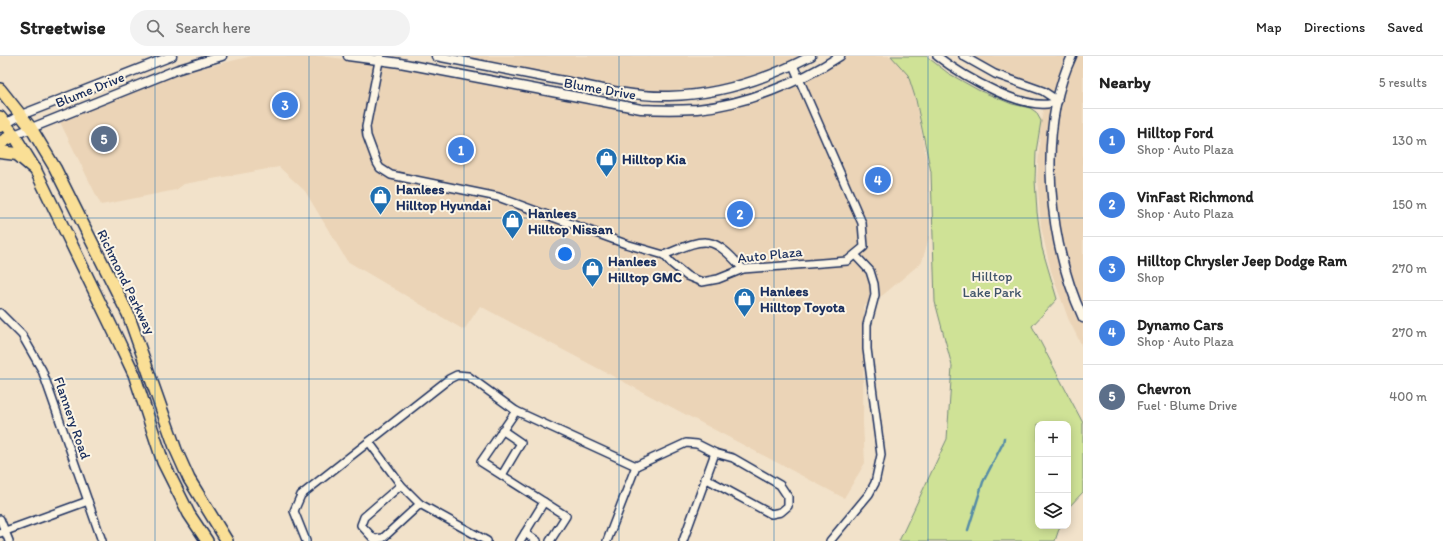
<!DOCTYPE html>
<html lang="en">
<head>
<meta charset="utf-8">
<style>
	body { margin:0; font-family:Itim,sans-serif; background:#f2f2f2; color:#222 }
	.controls { position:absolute; right:12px; bottom:12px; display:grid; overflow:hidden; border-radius:8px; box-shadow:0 2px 10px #0003 }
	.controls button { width:36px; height:36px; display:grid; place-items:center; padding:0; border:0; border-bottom:1px solid #e0e0e0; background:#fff; color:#222; font:20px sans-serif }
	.you { position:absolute; left:565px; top:198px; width:14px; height:14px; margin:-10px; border:3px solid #fff; border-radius:50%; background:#1a73e8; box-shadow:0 0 0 6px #1a73e833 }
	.badge { display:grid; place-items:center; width:26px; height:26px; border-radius:50%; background:#7c3aed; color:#fff; font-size:13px; font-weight:700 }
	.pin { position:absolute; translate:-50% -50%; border:2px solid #fff; box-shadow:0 1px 4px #0006 }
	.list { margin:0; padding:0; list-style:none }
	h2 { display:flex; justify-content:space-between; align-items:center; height:52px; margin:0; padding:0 16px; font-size:17px }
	h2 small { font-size:13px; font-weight:400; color:#767676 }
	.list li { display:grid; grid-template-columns:26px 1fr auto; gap:12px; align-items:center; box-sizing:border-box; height:64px; padding:0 16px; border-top:1px solid #e0e0e0 }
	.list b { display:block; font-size:15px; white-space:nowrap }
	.list p { margin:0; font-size:13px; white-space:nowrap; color:#767676 }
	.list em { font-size:13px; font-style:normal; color:#767676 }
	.icon { flex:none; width:22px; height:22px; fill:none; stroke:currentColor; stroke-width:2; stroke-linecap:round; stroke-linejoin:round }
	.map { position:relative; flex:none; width:1083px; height:485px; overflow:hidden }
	header { display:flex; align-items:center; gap:24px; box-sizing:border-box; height:56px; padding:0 20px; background:#fff; border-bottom:1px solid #e0e0e0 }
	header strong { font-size:19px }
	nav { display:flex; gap:22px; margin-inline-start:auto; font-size:14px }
	.search { width:280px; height:36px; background:#f2f2f2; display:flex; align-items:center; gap:10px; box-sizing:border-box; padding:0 14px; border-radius:22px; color:#767676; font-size:15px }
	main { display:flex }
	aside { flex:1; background:#fff }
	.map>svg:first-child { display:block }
	.built { fill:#ebd4b7 }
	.green { fill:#cfe296; stroke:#75887a }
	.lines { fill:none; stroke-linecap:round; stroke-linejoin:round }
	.stream { stroke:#558ca7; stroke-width:2.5 }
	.minor-casing { stroke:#1b2f5e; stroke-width:10 }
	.tertiary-casing { stroke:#1b2f5e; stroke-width:11 }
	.trunk-casing { stroke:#1b2f5e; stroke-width:14 }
	.motorway-casing { stroke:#1b2f5e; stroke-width:15 }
	.minor { stroke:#fcf5e5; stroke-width:7 }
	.tertiary { stroke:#fcf5e5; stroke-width:8 }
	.trunk { stroke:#fadf96; stroke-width:11 }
	.motorway { stroke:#fadf96; stroke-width:12 }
	.grid { fill:none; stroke:#1f6fb2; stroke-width:1; stroke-opacity:0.55 }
	.labels { text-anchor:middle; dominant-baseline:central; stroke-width:4; stroke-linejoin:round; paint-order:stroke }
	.street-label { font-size:14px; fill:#1b2f5e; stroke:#fcf5e5 }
	.poi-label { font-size:14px; font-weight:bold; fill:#1b2f5e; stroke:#fcf5e5; text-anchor:start }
	.park-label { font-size:14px; fill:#3f5369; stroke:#fcf5e5 }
</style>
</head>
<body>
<header>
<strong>Streetwise</strong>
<div class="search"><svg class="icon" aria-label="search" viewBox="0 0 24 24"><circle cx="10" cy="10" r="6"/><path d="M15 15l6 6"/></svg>Search here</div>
<nav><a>Map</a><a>Directions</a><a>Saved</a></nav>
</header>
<main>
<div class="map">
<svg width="1083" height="485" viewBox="0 0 1083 485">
	<rect width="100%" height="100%" fill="#f2e2ca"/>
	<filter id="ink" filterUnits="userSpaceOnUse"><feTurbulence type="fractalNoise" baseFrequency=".025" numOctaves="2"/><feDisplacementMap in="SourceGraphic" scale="8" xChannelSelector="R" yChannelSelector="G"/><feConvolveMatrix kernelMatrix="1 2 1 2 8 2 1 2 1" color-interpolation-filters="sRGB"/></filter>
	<g filter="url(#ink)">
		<g class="built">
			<polygon points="252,0 321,0 381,8 628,55 706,55 799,27 840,0 897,0 910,16 929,115 929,181 922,206 883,239 864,250 863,367 865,407 844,442 480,250 464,274 347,205 305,135 279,111 184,128 176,134 101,149 58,62 165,21"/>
			<polygon points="452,0 808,0 793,11 726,29 648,37"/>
			<polygon points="972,0 1083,0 1083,292 1068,262 1051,215 1041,171 1037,122 1041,65 1048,31 992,12"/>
		</g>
		<polygon class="green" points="891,0 926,0 948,17 978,34 1012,48 1030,52 1036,56 1041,65 1036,96 1035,124 1037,156 1042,192 1057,243 1032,270 1083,367 1083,436 1068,452 1068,368 1038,368 1038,470 1060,470 1055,485 899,485 947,383 952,310 935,246 931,116 916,44 908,19"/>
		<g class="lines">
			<polyline class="stream" points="968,474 983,426 1003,387 1004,382"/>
			<defs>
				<g id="minor">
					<polyline points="380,0 366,71 367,80 377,107 380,112 391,119 498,141 626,188 664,199 671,207 687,220 702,226 718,223 743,213 847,205 864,191 862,167 793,9"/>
					<path d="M937,0C960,18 1029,60 1058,45L1043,35L995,18L963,0"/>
					<path d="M664,199C705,182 711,177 743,213"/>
					<polyline points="0,257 22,279 42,314 102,485"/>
					<polyline points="516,355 481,406 566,460 550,485"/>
					<polyline points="369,386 401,429 420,448 487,485"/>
					<polyline points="636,410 686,387 697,388 715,397 733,402 780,429 788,441 788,450 781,456 771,458 705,422"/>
					<polyline points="502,419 521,387 502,374"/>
					<polyline points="401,429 364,461 361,469 374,483 383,482 420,448"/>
					<polyline points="0,463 9,485"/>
					<polyline points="0,477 88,445"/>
					<polyline points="525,477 537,485"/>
					<polyline points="306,485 294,455 301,439 449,323 457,319 468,320 516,355 636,410"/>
					<polyline points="520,485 544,446"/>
					<polyline points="607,485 636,410"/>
					<polyline points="683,485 715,397"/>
					<polyline points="830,485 869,438 875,427 881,399 867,293 867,269 875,239 874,228 870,215 855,199"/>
				</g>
				<g id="tertiary">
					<path d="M348,0L400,7L641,53C660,54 678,54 697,53C746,48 799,27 840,0"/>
					<path d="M436,0C478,8 521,17 564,25C598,32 634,41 669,40C719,39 767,23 811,0"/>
					<path d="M1072,0C1036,76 1049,188 1083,262"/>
					<polyline points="5,68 21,59 172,0"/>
					<polyline points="14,79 176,14 222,0"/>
				</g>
				<g id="trunk">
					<polyline points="0,33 31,72 55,112 128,258 176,394 189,423 227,485"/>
					<polyline points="0,61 14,79 35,113 118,284 134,318 163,406 189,458 207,485"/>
				</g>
				<g id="motorway">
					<polyline points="0,70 5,68"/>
					<polyline points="0,87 14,79"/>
					<polyline points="0,96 17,98 35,113"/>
				</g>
			</defs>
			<use href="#minor" class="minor-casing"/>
			<use href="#tertiary" class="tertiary-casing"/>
			<use href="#trunk" class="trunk-casing"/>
			<use href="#motorway" class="motorway-casing"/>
			<use href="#minor" class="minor"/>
			<use href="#tertiary" class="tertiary"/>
			<use href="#trunk" class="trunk"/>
			<use href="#motorway" class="motorway"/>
		</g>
	</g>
	<path class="grid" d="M155,0V485M309,0V485M464,0V485M619,0V485M774,0V485M928,0V485M0,162H1083M0,323H1083"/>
	<defs>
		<symbol id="shop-pin" viewBox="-11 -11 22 30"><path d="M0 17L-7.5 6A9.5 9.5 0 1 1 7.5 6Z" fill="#1f6fb2" stroke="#fcf5e5"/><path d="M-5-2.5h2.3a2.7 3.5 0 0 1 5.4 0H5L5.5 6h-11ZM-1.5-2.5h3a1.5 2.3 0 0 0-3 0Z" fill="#fff"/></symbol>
	</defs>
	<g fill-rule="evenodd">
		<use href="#shop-pin" x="594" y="90" width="25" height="34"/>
		<use href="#shop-pin" x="368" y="128" width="25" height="34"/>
		<use href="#shop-pin" x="500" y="152" width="25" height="34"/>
		<use href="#shop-pin" x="580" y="200" width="25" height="34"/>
		<use href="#shop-pin" x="732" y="230" width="25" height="34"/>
	</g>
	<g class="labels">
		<g class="street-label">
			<text transform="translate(600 33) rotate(10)">Blume Drive</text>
			<text transform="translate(90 34) rotate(-22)">Blume Drive</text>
			<text transform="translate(770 199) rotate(-6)">Auto Plaza</text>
			<text transform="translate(126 226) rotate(64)">Richmond Parkway</text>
			<text transform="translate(72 362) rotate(71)">Flannery Road</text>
		</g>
		<g class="poi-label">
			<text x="622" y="103">Hilltop Kia</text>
			<text x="396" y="133">Hanlees<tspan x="396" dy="16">Hilltop Hyundai</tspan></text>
			<text x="528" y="157">Hanlees<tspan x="528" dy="16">Hilltop Nissan</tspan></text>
			<text x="608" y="205">Hanlees<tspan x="608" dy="16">Hilltop GMC</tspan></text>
			<text x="760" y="235">Hanlees<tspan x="760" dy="16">Hilltop Toyota</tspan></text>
		</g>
		<g class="park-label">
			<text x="992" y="220">Hilltop<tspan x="992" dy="16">Lake Park</tspan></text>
		</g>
	</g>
</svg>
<div class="controls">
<button>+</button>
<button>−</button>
<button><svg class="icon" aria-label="layers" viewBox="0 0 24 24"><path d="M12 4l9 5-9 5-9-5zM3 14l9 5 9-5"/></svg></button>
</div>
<div class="you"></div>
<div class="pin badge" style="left:461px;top:94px;background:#3f7fe0">1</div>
<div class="pin badge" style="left:740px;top:158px;background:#3f7fe0">2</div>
<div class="pin badge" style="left:285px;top:49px;background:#3f7fe0">3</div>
<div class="pin badge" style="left:878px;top:124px;background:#3f7fe0">4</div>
<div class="pin badge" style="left:104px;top:83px;background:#5c6f8a">5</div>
</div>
<aside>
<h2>Nearby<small>5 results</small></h2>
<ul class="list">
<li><span class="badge" style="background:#3f7fe0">1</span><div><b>Hilltop Ford</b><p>Shop · Auto Plaza</p></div><em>130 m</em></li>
<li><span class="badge" style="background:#3f7fe0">2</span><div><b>VinFast Richmond</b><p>Shop · Auto Plaza</p></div><em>150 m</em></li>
<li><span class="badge" style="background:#3f7fe0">3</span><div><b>Hilltop Chrysler Jeep Dodge Ram</b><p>Shop</p></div><em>270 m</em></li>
<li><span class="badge" style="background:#3f7fe0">4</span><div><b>Dynamo Cars</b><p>Shop · Auto Plaza</p></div><em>270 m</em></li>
<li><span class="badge" style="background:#5c6f8a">5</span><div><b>Chevron</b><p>Fuel · Blume Drive</p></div><em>400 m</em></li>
</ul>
</aside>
</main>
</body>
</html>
